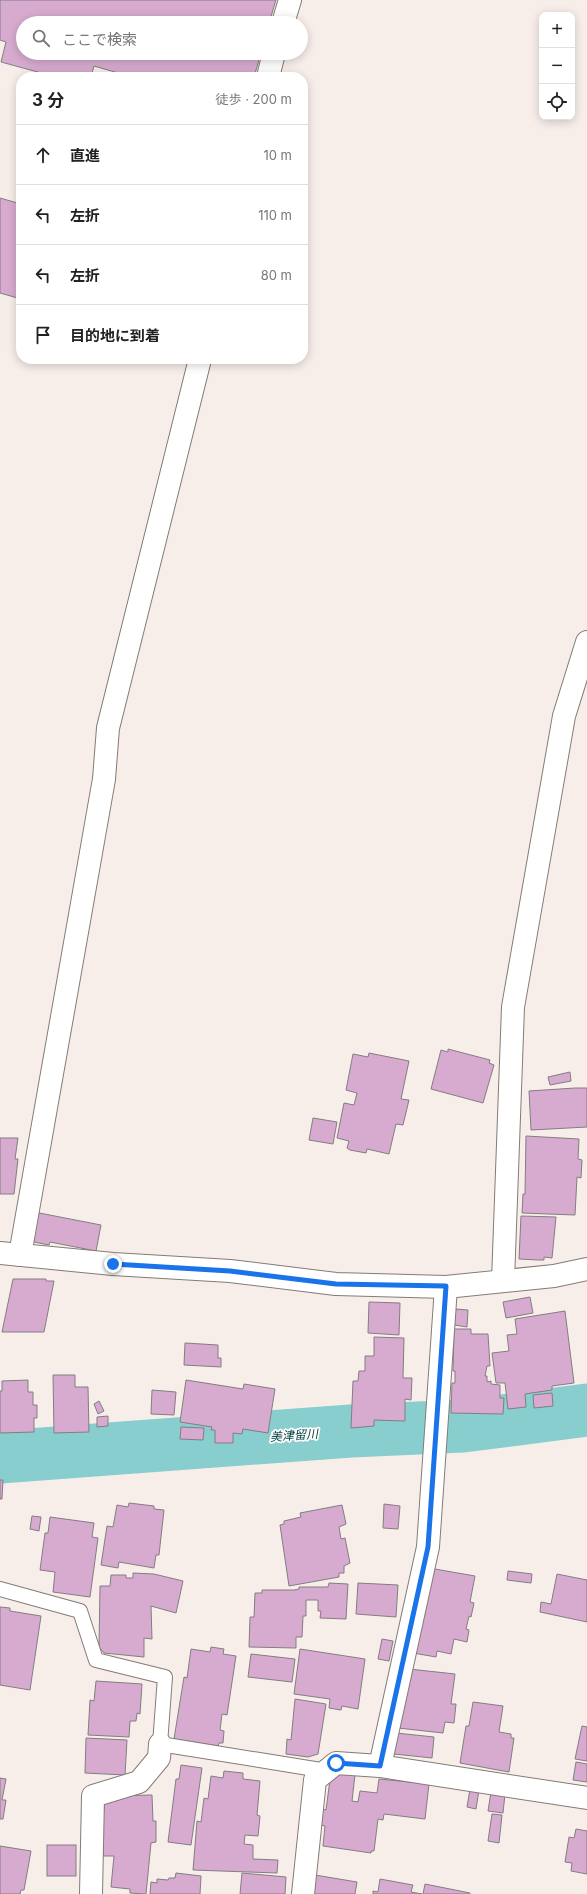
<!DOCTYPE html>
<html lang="ja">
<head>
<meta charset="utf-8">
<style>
	body { margin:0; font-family:Inter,"Noto Sans JP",sans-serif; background:#f2f2f2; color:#222 }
	.controls { position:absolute; right:12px; top:12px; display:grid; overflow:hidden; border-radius:8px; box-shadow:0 2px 10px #0003 }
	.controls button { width:36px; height:36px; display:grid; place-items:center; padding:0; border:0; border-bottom:1px solid #e0e0e0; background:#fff; color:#222; font:20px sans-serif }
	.stop { position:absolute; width:12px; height:12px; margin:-9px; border:3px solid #1a73e8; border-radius:50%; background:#fff }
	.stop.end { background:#1a73e8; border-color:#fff; box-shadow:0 1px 4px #0008 }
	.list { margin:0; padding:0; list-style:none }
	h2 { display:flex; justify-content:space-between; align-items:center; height:52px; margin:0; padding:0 16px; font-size:17px }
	h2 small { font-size:13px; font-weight:400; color:#767676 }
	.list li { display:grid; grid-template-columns:26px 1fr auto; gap:12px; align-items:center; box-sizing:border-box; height:60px; padding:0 16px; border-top:1px solid #e0e0e0 }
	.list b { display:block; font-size:15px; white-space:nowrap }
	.list em { font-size:13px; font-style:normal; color:#767676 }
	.icon { flex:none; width:22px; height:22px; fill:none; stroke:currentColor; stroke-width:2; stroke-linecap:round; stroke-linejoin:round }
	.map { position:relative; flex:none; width:587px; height:1894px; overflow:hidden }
	.search { position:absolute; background:#fff; box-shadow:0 2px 10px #0003; left:16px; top:16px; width:292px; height:44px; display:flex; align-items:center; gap:10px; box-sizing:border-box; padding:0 14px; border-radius:22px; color:#767676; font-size:15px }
	.panel { position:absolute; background:#fff; box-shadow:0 2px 10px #0003; left:16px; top:72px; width:292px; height:292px; border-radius:16px }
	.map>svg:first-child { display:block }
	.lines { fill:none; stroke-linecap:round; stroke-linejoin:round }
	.river { stroke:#88cece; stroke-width:53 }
	.building { fill:#d7abcf; stroke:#837d82 }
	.service-casing { stroke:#837b77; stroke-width:16 }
	.minor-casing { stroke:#837b77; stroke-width:24 }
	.service { stroke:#fff; stroke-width:14 }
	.minor { stroke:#fff; stroke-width:22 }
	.route { stroke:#1a73e8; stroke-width:5 }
	.labels { text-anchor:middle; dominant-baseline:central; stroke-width:3.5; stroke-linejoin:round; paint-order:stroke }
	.water-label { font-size:12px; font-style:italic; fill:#004243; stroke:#fffdfc }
</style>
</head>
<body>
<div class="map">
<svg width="587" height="1894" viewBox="0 0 587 1894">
	<rect width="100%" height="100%" fill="#f7eeea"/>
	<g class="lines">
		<polyline class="river" points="0,1457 351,1431 463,1426 587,1410"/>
	</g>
	<g class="building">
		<polygon points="0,0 276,0 269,23 23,23 23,53 261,53 254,77 132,77 94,66 91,77 56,77 1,62 6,42 0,40"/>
		<polygon points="0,198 21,204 21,299 0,293"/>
		<polygon points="448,1049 490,1060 489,1063 494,1065 483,1103 431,1089 441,1050 448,1052"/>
		<polygon points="369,1053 409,1061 401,1099 409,1100 403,1125 396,1124 389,1154 367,1149 366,1153 350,1150 347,1148 349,1141 337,1138 344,1103 354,1105 357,1093 346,1090 353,1054 368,1057"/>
		<polygon points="570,1072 571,1081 550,1085 548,1077"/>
		<polygon points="575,1088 587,1088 587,1127 531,1130 529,1091"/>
		<polygon points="313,1118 337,1122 333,1144 309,1140"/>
		<polygon points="526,1136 579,1139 578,1159 582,1160 581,1178 577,1177 575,1215 522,1213 523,1194 525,1194"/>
		<polygon points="0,1138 18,1138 15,1159 18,1159 14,1194 0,1194"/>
		<polygon points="29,1211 101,1225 96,1251 50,1242 49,1245 24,1240"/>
		<polygon points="521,1216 556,1217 552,1258 544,1257 544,1260 539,1260 519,1259"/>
		<polygon points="13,1279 46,1279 46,1281 54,1281 44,1332 2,1332"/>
		<polygon points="530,1297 533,1313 506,1318 503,1302"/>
		<polygon points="369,1302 400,1303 399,1335 368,1333"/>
		<polygon points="456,1309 468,1310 467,1327 454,1325"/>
		<polygon points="565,1311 574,1383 552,1386 552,1390 525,1394 526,1407 508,1409 505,1383 496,1383 492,1353 509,1351 507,1335 517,1334 515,1319"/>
		<polygon points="454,1329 471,1329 471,1334 488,1334 490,1366 487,1366 485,1376 487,1376 487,1382 491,1381 491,1384 500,1385 500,1398 504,1398 503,1414 451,1413 452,1383 455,1383 455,1371 453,1371"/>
		<polygon points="374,1337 404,1338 403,1378 412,1378 411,1400 405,1399 405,1421 374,1420 374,1426 351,1428 353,1381 358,1381 359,1371 365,1371 365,1356 374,1356"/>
		<polygon points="185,1343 218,1345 218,1358 221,1358 221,1367 184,1365"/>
		<polygon points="53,1375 75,1375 75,1387 88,1387 89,1432 54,1433"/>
		<polygon points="28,1380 28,1392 33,1392 33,1405 37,1405 37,1418 34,1418 34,1432 0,1433 0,1391 2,1391 2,1381"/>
		<polygon points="186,1380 243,1389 244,1384 275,1389 268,1433 243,1429 242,1434 233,1433 233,1443 215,1443 215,1430 211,1430 212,1427 180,1422"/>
		<polygon points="152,1390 176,1392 174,1415 151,1414"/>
		<polygon points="552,1393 553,1406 534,1408 533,1395"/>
		<polygon points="99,1401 104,1411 98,1414 94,1404"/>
		<polygon points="108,1416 108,1426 97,1427 97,1417"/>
		<polygon points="181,1427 204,1428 203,1440 180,1439"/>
		<polygon points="0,1480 3,1480 2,1499 0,1499"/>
		<polygon points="129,1503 154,1506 154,1509 164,1510 159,1555 156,1555 154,1568 119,1562 118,1568 101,1565 107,1526 113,1527 117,1505 128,1507"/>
		<polygon points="384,1504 400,1506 398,1529 383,1528"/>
		<polygon points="342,1505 346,1524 339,1527 341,1539 345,1538 350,1563 344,1566 344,1573 339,1573 339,1577 289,1586 280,1525 284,1524 284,1521 301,1517 300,1513"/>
		<polygon points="32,1516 41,1517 39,1531 30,1529"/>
		<polygon points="50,1517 94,1523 92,1537 98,1538 90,1597 53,1592 55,1572 40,1570 45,1533 48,1533"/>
		<polygon points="429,1568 475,1576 470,1602 474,1603 471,1617 469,1616 466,1629 469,1630 467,1642 454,1639 451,1654 437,1651 436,1657 413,1653"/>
		<polygon points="508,1571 532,1574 531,1583 507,1580"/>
		<polygon points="133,1573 154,1574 183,1581 176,1613 151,1606 152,1639 144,1638 144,1657 104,1653 99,1647 100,1586 110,1586 111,1575 126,1575 126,1578 133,1578"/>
		<polygon points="557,1574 587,1580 587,1622 540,1612 541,1602 551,1604"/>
		<polygon points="329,1583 348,1584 346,1619 320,1618 321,1611 318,1611 318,1600 306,1600 306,1616 303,1616 302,1637 296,1637 296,1648 249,1647 250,1617 254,1617 255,1593 262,1593 262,1590 294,1590 299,1589 299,1587 328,1587"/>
		<polygon points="358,1583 398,1585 396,1617 356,1614"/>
		<polygon points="0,1607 10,1608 10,1611 41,1616 30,1690 0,1685"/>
		<polygon points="382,1639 393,1641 389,1661 378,1659"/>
		<polygon points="211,1647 224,1649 223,1654 236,1656 227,1715 222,1714 220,1730 224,1731 223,1743 219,1743 218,1746 174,1739 184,1677 187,1678 191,1649 210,1652"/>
		<polygon points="300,1649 365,1659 358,1709 342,1706 341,1710 329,1708 330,1699 294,1694"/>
		<polygon points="251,1654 295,1659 292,1682 248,1677"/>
		<polygon points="409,1669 455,1674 451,1704 456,1704 454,1723 445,1722 443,1733 398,1728"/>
		<polygon points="96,1681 142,1684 140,1714 137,1713 136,1721 130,1721 129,1737 88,1735 90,1700 94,1701"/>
		<polygon points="295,1699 326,1704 318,1754 308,1757 286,1754 287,1739 291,1740"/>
		<polygon points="473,1702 503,1706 499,1732 511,1734 511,1738 514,1738 509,1772 460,1763 466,1726 469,1726"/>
		<polygon points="582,1726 587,1727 587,1761 575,1759"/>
		<polygon points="396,1733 434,1737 432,1758 394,1754"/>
		<polygon points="86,1738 127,1740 125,1775 85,1773"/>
		<polygon points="576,1762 587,1764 587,1782 573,1780"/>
		<polygon points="181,1765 202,1768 191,1845 168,1842 176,1779 179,1779"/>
		<polygon points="224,1771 243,1773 243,1779 260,1781 257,1815 260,1816 258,1836 245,1835 244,1844 253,1845 253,1859 278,1860 277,1873 193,1870 197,1821 201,1822 204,1798 208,1799 211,1776 223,1778"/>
		<polygon points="331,1772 355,1775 352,1801 358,1802 360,1791 377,1793 379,1779 429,1784 425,1819 384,1814 383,1820 378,1819 374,1851 371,1851 371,1853 323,1846 325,1826 321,1825 322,1809 326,1810"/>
		<polygon points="0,1778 6,1779 2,1800 6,1800 3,1819 0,1819"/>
		<polygon points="470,1789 479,1790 476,1809 467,1807"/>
		<polygon points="491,1792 505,1794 503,1813 488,1811"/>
		<polygon points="152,1795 153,1821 156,1821 156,1842 151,1843 146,1894 130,1893 130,1889 111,1887 114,1856 103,1856 103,1846 99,1846 97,1810 104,1810 104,1796"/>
		<polygon points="492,1814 502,1815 499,1843 488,1841"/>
		<polygon points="576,1829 587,1831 587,1874 571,1871 572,1863 565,1862 569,1837 574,1838"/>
		<rect x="47" y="1845" width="29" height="31"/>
		<polygon points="0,1846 31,1851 24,1890 21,1890 20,1894 0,1894"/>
		<polygon points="176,1873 201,1876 200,1894 150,1894 151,1882 157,1883 157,1879 168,1880 169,1878 175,1878"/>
		<polygon points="242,1873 286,1877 285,1894 240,1894"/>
		<polygon points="315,1875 357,1882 355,1894 312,1894"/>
		<polygon points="380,1879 413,1885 411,1892 422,1894 373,1894 373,1891 378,1892"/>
		<polygon points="425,1884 470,1893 470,1894 423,1894"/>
	</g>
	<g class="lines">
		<defs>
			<polyline id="service" points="0,1589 80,1611 96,1660 165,1677 160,1744 327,1771"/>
			<g id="minor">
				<polyline points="283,23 290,0"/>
				<polyline points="268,77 274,53"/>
				<polyline points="0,1253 113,1264 230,1271 336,1284 446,1287 554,1276 587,1269"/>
				<polyline points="20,1255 104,779 108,728 200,359"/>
				<polyline points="503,1281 513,1007 564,716 587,642"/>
				<polyline points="380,1766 428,1547 446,1287"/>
				<polyline points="91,1894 93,1796 139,1782 159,1758 160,1744"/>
				<polyline points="303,1894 315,1780 336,1763 380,1766 587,1798"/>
			</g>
		</defs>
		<use href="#service" class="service-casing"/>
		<use href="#minor" class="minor-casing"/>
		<use href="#service" class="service"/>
		<use href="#minor" class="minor"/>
	</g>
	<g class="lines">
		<polyline class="route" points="113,1264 230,1271 336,1284 446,1286 428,1547 380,1766 336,1763"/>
	</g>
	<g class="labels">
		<g class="water-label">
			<text transform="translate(294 1435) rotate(-4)">美津留川</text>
		</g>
	</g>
</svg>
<div class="controls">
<button>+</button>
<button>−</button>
<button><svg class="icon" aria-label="locate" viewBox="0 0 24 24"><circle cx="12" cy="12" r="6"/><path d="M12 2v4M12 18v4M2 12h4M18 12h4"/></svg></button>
</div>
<div class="stop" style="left:336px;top:1763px"></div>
<div class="stop end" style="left:113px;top:1264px"></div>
<div class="search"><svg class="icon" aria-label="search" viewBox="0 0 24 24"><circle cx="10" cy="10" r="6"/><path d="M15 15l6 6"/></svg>ここで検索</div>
<section class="panel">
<h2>3 分<small>徒歩 · 200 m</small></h2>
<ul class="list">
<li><svg class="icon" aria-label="ahead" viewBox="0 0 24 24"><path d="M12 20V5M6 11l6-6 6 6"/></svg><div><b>直進</b></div><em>10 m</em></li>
<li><svg class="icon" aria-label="left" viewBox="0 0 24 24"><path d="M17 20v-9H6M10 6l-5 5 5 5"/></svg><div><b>左折</b></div><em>110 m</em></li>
<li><svg class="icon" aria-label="left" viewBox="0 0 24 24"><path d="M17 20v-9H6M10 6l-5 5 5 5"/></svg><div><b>左折</b></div><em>80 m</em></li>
<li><svg class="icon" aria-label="arrive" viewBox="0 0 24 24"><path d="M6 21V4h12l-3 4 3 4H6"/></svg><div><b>目的地に到着</b></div></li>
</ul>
</section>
</div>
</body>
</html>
